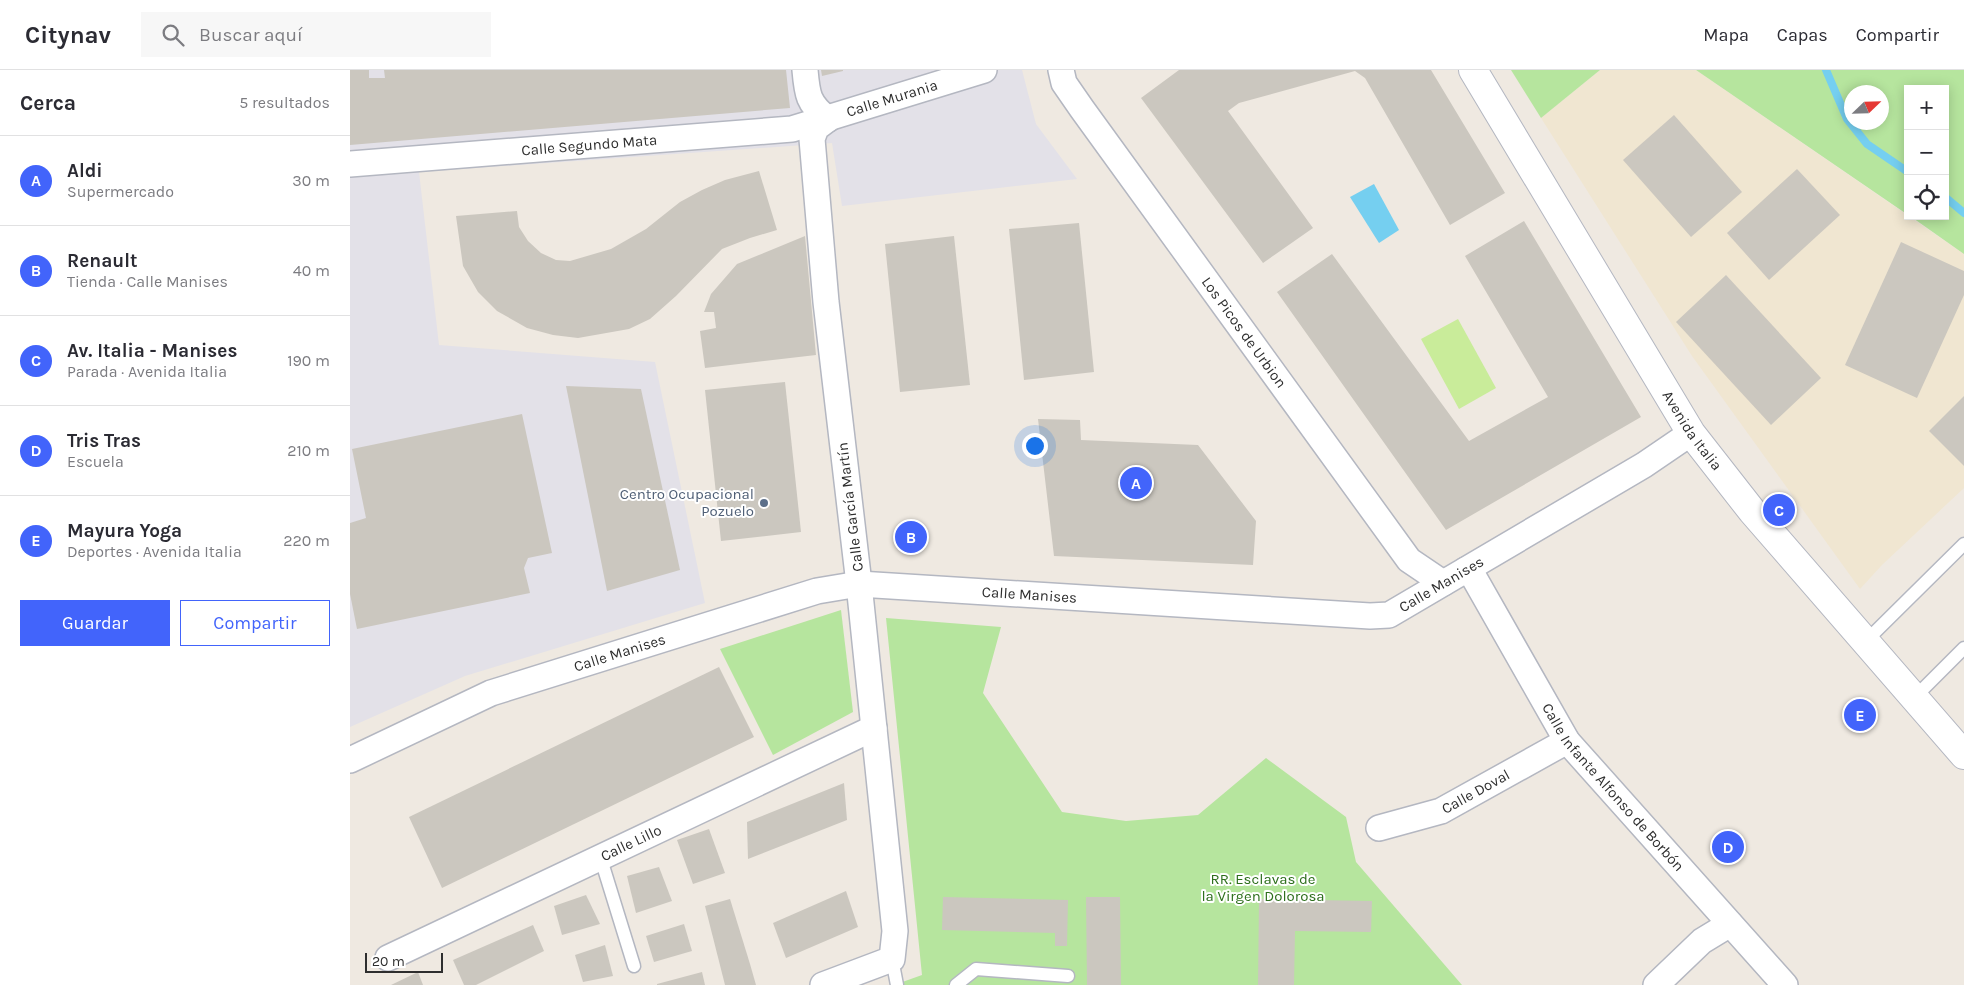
<!DOCTYPE html>
<html lang="es">
<head>
<meta charset="utf-8">
<style>
	body { margin:0; font-family:Karla,sans-serif; background:#f7f7f7; color:#2b2b33 }
	.controls { position:absolute; right:15px; top:15px; display:grid; overflow:hidden; border-radius:0px; box-shadow:0 2px 12px #0003 }
	.controls button { width:45px; height:45px; display:grid; place-items:center; padding:0; border:0; border-bottom:1px solid #e1e1e2; background:#fff; color:#2b2b33; font:25px sans-serif }
	.compass { position:absolute; left:1494px; top:15px; width:45px; height:45px; border-radius:50%; background:#fff; box-shadow:0 2px 12px #0003; rotate:67deg }
	.scale { position:absolute; left:15px; bottom:12px; width:78px; box-sizing:border-box; padding-left:5px; border:2px solid #2e2e2e; border-top:0; font-size:14px; line-height:18px; white-space:nowrap; color:#2e2e2e; -webkit-text-stroke:4px #fff; paint-order:stroke }
	.you { position:absolute; left:684px; top:375px; width:18px; height:18px; margin:-12px; border:4px solid #fff; border-radius:50%; background:#1a73e8; box-shadow:0 0 0 8px #1a73e833 }
	.badge { display:grid; place-items:center; width:32px; height:32px; border-radius:50%; background:#4264fb; color:#fff; font-size:16px; font-weight:700 }
	.pin { position:absolute; translate:-50% -50%; border:2px solid #fff; box-shadow:0 1px 5px #0006 }
	.list { margin:0; padding:0; list-style:none }
	h2 { display:flex; justify-content:space-between; align-items:center; height:65px; margin:0; padding:0 20px; font-size:21px }
	h2 small { font-size:16px; font-weight:400; color:#7c7c81 }
	.list li { display:grid; grid-template-columns:32px 1fr auto; gap:15px; align-items:center; box-sizing:border-box; height:90px; padding:0 20px; border-top:1px solid #e1e1e2 }
	.list b { display:block; font-size:19px; white-space:nowrap }
	.list p { margin:0; font-size:16px; white-space:nowrap; color:#7c7c81 }
	.list em { font-size:16px; font-style:normal; color:#7c7c81 }
	.actions { display:flex; gap:10px; padding:15px 20px }
	.actions a { flex:1; padding:11px 0; border:1px solid #4264fb; border-radius:0px; text-align:center; font-size:18px; color:#4264fb }
	.actions .main { background:#4264fb; color:#fff }
	.icon { flex:none; width:28px; height:28px; fill:none; stroke:currentColor; stroke-width:2; stroke-linecap:round; stroke-linejoin:round }
	.map { position:relative; flex:none; width:1614px; height:915px; overflow:hidden }
	header { display:flex; align-items:center; gap:30px; box-sizing:border-box; height:70px; padding:0 25px; background:#fff; border-bottom:1px solid #e1e1e2 }
	header strong { font-size:24px }
	nav { display:flex; gap:28px; margin-inline-start:auto; font-size:18px }
	.search { width:350px; height:45px; background:#f7f7f7; display:flex; align-items:center; gap:12px; box-sizing:border-box; padding:0 18px; border-radius:0px; color:#7c7c81; font-size:19px }
	main { display:flex }
	aside { flex:1; background:#fff }
	.map>svg:first-child { display:block }
	.industrial { fill:#e3e1e8 }
	.education { fill:#f0e6d1 }
	.green { fill:#b6e59e; fill-rule:evenodd }
	.pitch { fill:#c9ec9a }
	.water { fill:#75cff0 }
	.lines { fill:none; stroke-linecap:round; stroke-linejoin:round }
	.stream { stroke:#75cff0; stroke-width:8 }
	.building { fill:#cbc7bf }
	.lane-casing { stroke:#b4b7c1; stroke-width:15 }
	.street-casing { stroke:#b4b7c1; stroke-width:28 }
	.secondary-casing { stroke:#b4b7c1; stroke-width:30 }
	.lane { stroke:#fff; stroke-width:12 }
	.street { stroke:#fff; stroke-width:25 }
	.secondary { stroke:#fff; stroke-width:28 }
	.service-dot { fill:#5c6f8a; stroke:#fff; stroke-width:2 }
	.labels { text-anchor:middle; dominant-baseline:central; stroke-width:4; stroke-linejoin:round; paint-order:stroke }
	.street-label { font-size:15px; fill:#2e2e2e; stroke:#fff }
	.service-label { font-size:15px; fill:#4e5e75; stroke:#fff; text-anchor:end }
	.park-label { font-size:15px; fill:#2c6e1b; stroke:#fff }
</style>
</head>
<body>
<header>
<strong>Citynav</strong>
<div class="search"><svg class="icon" aria-label="search" viewBox="0 0 24 24"><circle cx="10" cy="10" r="6"/><path d="M15 15l6 6"/></svg>Buscar aquí</div>
<nav><a>Mapa</a><a>Capas</a><a>Compartir</a></nav>
</header>
<main>
<aside>
<h2>Cerca<small>5 resultados</small></h2>
<ul class="list">
<li><span class="badge">A</span><div><b>Aldi</b><p>Supermercado</p></div><em>30 m</em></li>
<li><span class="badge">B</span><div><b>Renault</b><p>Tienda · Calle Manises</p></div><em>40 m</em></li>
<li><span class="badge">C</span><div><b>Av. Italia - Manises</b><p>Parada · Avenida Italia</p></div><em>190 m</em></li>
<li><span class="badge">D</span><div><b>Tris Tras</b><p>Escuela</p></div><em>210 m</em></li>
<li><span class="badge">E</span><div><b>Mayura Yoga</b><p>Deportes · Avenida Italia</p></div><em>220 m</em></li>
</ul>
<div class="actions"><a class="main">Guardar</a><a>Compartir</a></div>
</aside>
<div class="map">
<svg width="1614" height="915" viewBox="0 0 1614 915">
	<rect width="100%" height="100%" fill="#efe9e1"/>
	<polygon class="industrial" points="0,0 672,0 686,54 727,109 492,136 482,73 69,102 89,275 305,292 355,533 115,606 0,657"/>
	<polygon class="education" points="1250,0 1346,0 1614,184 1614,418 1532,495 1510,519 1342,286 1191,48"/>
	<g class="green">
		<polygon points="1161,0 1250,0 1191,48"/>
		<path d="M1346,0H1614V184L1560,146H1595V19H1558V145ZM1532,22V52H1502V22Z"/>
		<polygon points="491,540 503,642 423,685 370,579"/>
		<polygon points="536,548 651,557 633,623 712,742 776,751 848,745 916,688 996,747 1006,792 1112,915 544,915 572,905"/>
	</g>
	<polygon class="pitch" points="1108,249 1146,318 1109,339 1071,269"/>
	<polygon class="water" points="1024,114 1049,160 1029,173 1000,127"/>
	<g class="lines">
		<g class="stream">
			<polyline points="1476,0 1497,49 1517,74 1558,102"/>
			<polyline points="1595,127 1614,143"/>
		</g>
	</g>
	<g class="building">
		<polygon points="0,0 19,0 19,8 35,8 34,0 436,0 440,38 0,75"/>
		<polygon points="471,0 493,0 493,1 472,6"/>
		<polygon points="829,0 1081,0 1155,123 1100,155 1015,8 1005,1 889,33 878,41 963,158 913,193 791,28"/>
		<polygon points="1324,45 1392,122 1341,167 1273,90"/>
		<polygon points="1447,99 1490,145 1419,210 1377,163"/>
		<polygon points="409,101 427,160 400,168 372,179 326,226 300,249 279,259 228,268 203,265 177,258 147,241 128,222 113,196 106,146 167,141 169,157 178,171 191,183 206,190 220,191 261,179 296,159 330,132 352,120 375,110"/>
		<polygon points="1174,151 1291,347 1096,460 927,222 982,184 1119,371 1198,327 1115,186"/>
		<polygon points="729,153 744,302 674,310 659,159"/>
		<polygon points="455,166 466,285 355,298 350,261 366,258 364,242 354,242 361,224 387,194"/>
		<polygon points="604,166 620,315 550,322 535,174"/>
		<polygon points="1551,172 1614,201 1614,225 1567,328 1495,295"/>
		<polygon points="1376,205 1471,308 1421,355 1326,252"/>
		<polygon points="435,312 451,462 371,471 355,320"/>
		<polygon points="216,316 291,319 330,500 257,521"/>
		<polygon points="1614,326 1614,396 1579,361"/>
		<polygon points="172,344 202,483 178,488 174,498 180,523 7,559 0,524 0,453 16,448 2,379"/>
		<polygon points="688,349 730,350 731,370 848,375 906,451 903,495 704,486"/>
		<polygon points="369,597 404,667 92,818 59,747"/>
		<polygon points="494,713 497,750 398,789 397,752"/>
		<polygon points="359,759 375,803 343,814 327,770"/>
		<polygon points="309,797 322,831 286,843 277,806"/>
		<polygon points="496,821 508,857 436,888 423,853"/>
		<polygon points="236,825 250,854 212,865 204,836"/>
		<polygon points="593,827 718,830 717,876 705,876 705,863 592,860"/>
		<polygon points="736,827 770,827 771,915 737,915"/>
		<polygon points="380,829 400,894 406,915 375,915 355,836"/>
		<polygon points="909,829 1022,831 1021,862 945,861 944,915 908,915"/>
		<polygon points="334,854 342,881 304,892 296,866"/>
		<polygon points="183,855 194,881 126,915 114,915 103,890"/>
		<polygon points="255,875 263,906 233,912 225,885"/>
		<polygon points="68,902 73,915 41,915"/>
		<polygon points="352,902 355,915 307,915 307,914"/>
	</g>
	<g class="lines">
		<defs>
			<g id="lane">
				<polyline points="1517,570 1614,474"/>
				<polyline points="1565,627 1614,578"/>
				<polyline points="250,786 284,896"/>
				<polyline points="542,889 547,915"/>
				<polyline points="606,915 626,899 718,906"/>
			</g>
			<g id="street">
				<path d="M455,0C457,24 458,34 478,49"/>
				<path id="s1" d="M711,0L714,13L732,39L1059,490L1093,513"/>
				<path id="s2" d="M0,94L442,59L634,0"/>
				<path id="s3" d="M1116,500L1122,504L1217,671L1435,915"/>
				<path id="s4" d="M0,690L141,623L467,521L509,514L1020,546L1039,545L1294,395L1341,363"/>
				<path id="s5" d="M1029,758L1091,741L1217,671"/>
				<path id="s6" d="M38,888L524,658"/>
				<polyline points="473,915 542,889 545,861 509,514 476,232 462,69 466,58 478,49"/>
				<polyline points="1306,915 1352,871 1380,854"/>
			</g>
			<g id="secondary">
				<path id="s7" d="M1123,0L1341,363L1402,441L1614,685"/>
			</g>
		</defs>
		<use href="#lane" class="lane-casing"/>
		<use href="#street" class="street-casing"/>
		<use href="#secondary" class="secondary-casing"/>
		<use href="#lane" class="lane"/>
		<use href="#street" class="street"/>
		<use href="#secondary" class="secondary"/>
	</g>
	<circle class="service-dot" cx="414" cy="433" r="5"/>
	<g class="labels">
		<g class="street-label">
			<text stroke="none"><textPath href="#s2" startOffset="548">Calle Murania</textPath></text>
			<text stroke="none"><textPath href="#s2" startOffset="240">Calle Segundo Mata</textPath></text>
			<text stroke="none"><textPath href="#s1" startOffset="321">Los Picos de Urbion</textPath></text>
			<text stroke="none"><textPath href="#s7" startOffset="422">Avenida Italia</textPath></text>
			<text transform="translate(500 437) rotate(-97)">Calle García Martín</text>
			<text stroke="none"><textPath href="#s4" startOffset="1132">Calle Manises</textPath></text>
			<text stroke="none"><textPath href="#s4" startOffset="711">Calle Manises</textPath></text>
			<text stroke="none"><textPath href="#s4" startOffset="291">Calle Manises</textPath></text>
			<text stroke="none"><textPath href="#s3" startOffset="264">Calle Infante Alfonso de Borbón</textPath></text>
			<text stroke="none"><textPath href="#s5" startOffset="104">Calle Doval</textPath></text>
			<text stroke="none"><textPath href="#s6" startOffset="269">Calle Lillo</textPath></text>
		</g>
		<g class="service-label">
			<text x="404" y="424">Centro Ocupacional<tspan x="404" dy="17">Pozuelo</tspan></text>
		</g>
		<g class="park-label">
			<text x="913" y="809">RR. Esclavas de<tspan x="913" dy="17">la Virgen Dolorosa</tspan></text>
		</g>
	</g>
</svg>
<div class="controls">
<button>+</button>
<button>−</button>
<button><svg class="icon" aria-label="locate" viewBox="0 0 24 24"><circle cx="12" cy="12" r="6"/><path d="M12 2v4M12 18v4M2 12h4M18 12h4"/></svg></button>
</div>
<svg class="compass" viewBox="-18 -18 36 36"><path d="M0-13l5 13h-10z" fill="#e53935"/><path d="M0 13l5-13h-10z" fill="#7c7c81"/></svg>
<div class="scale">20 m</div>
<div class="you"></div>
<div class="pin badge" style="left:786px;top:413px">A</div>
<div class="pin badge" style="left:561px;top:467px">B</div>
<div class="pin badge" style="left:1429px;top:440px">C</div>
<div class="pin badge" style="left:1378px;top:777px">D</div>
<div class="pin badge" style="left:1510px;top:645px">E</div>
</div>
</main>
</body>
</html>
